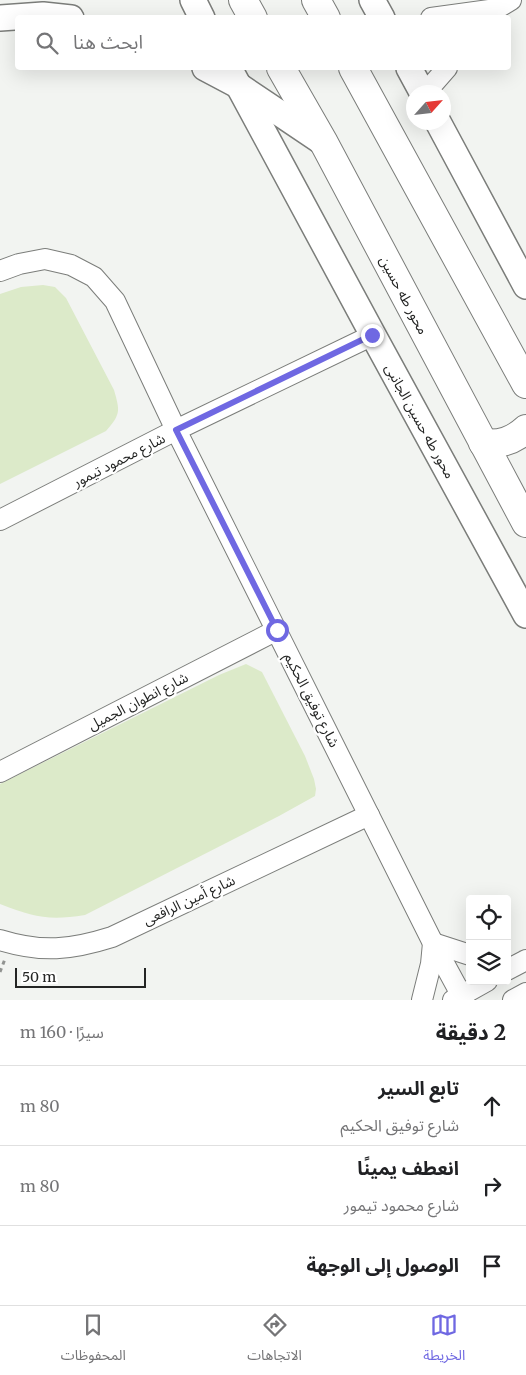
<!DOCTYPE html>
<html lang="ar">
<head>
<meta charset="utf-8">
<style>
	body { margin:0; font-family:Merriweather,"Noto Sans Arabic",serif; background:#f2f2f2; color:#202124; direction:rtl }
	.controls { position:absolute; right:15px; bottom:15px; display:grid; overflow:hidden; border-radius:5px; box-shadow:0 5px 20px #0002 }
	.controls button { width:45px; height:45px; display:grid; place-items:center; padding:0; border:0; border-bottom:1px solid #e0e0e0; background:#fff; color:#202124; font:25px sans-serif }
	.compass { position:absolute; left:406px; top:85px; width:45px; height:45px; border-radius:50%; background:#fff; box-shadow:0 5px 20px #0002; rotate:63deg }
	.scale { position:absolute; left:15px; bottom:12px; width:131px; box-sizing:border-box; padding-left:5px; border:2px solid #242524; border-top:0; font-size:14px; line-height:18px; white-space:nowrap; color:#242524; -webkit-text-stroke:4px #fff; paint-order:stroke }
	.stop { position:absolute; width:15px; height:15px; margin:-11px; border:4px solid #6f68e2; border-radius:50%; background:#fff }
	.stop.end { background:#6f68e2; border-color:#fff; box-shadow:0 1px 5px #0008 }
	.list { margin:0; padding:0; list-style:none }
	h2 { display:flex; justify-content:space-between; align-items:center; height:65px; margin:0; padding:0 20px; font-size:21px }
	h2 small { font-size:16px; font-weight:400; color:#757577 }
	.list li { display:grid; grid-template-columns:32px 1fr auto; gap:15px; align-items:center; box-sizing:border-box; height:80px; padding:0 20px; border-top:1px solid #e0e0e0 }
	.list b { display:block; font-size:19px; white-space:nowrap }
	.list p { margin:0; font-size:16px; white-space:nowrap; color:#757577 }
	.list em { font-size:16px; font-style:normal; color:#757577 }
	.icon { flex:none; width:28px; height:28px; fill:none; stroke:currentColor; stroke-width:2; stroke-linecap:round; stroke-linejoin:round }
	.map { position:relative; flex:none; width:526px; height:1000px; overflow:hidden; direction:ltr }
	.search { position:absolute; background:#fff; box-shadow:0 5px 20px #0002; left:15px; right:15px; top:15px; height:55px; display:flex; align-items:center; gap:12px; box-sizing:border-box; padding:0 18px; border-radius:5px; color:#757577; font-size:19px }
	.sheet { height:305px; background:#fff }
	nav { display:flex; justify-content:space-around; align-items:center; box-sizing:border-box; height:70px; border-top:1px solid #e0e0e0; background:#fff; font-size:14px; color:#757577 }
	nav a { display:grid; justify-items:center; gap:2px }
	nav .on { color:#6f68e2 }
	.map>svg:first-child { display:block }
	.green { fill:#dceac9 }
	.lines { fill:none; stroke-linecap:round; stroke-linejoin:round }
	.minor-casing { stroke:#7b7d7a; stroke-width:22 }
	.tertiary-casing { stroke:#7b7d7a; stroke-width:28 }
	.primary-casing { stroke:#7b7d7a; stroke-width:30 }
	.path { stroke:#919391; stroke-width:3; stroke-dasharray:4 4; stroke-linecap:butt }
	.minor { stroke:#fff; stroke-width:20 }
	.tertiary { stroke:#fff; stroke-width:25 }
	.primary { stroke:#fff; stroke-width:28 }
	.route { stroke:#6f68e2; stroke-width:6 }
	.labels { text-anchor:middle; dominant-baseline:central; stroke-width:4.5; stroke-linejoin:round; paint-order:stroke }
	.street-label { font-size:14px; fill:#242524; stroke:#fff }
</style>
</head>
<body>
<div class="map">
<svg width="526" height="1000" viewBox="0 0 526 1000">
	<rect width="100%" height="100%" fill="#f2f4f1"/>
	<g class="green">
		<path d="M43,285L55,287L66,298L114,390C120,411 121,414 106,431L0,484V294L21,287Z"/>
		<path d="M246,664L262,672L305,756L314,779L316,789L315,796L279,816L85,915C48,921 34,917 0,904V784L219,675Z"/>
	</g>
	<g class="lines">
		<defs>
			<g id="minor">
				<polyline points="431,18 496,9 511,0"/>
				<polyline points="426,92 447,68"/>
				<polyline points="0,271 19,264 45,259 71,265 94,277 115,301 176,430 433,943 464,1000"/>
				<polyline points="0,520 176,430 373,335"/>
				<polyline points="0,772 277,630"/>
				<path d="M0,940C42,953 71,950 112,937L369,815"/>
				<polyline points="507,970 526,960"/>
				<polyline points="422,1000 431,964 433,943 470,955"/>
				<polyline points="453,1000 487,981"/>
				<polyline points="513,1000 526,993"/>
			</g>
			<g id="tertiary">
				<polyline points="193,0 202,18"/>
				<polyline points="372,0 382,18"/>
				<polyline points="0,18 43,15 71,18"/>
				<polyline points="205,68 239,86 324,143"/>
				<polyline points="229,68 373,335 526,615"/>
				<polyline points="409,68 422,92"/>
				<polyline points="438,122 526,286"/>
			</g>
			<g id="primary">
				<polyline points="243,0 253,18"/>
				<polyline points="316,0 326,18"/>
				<polyline points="281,68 324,143 526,523"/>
				<polyline points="353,68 526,384"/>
				<path d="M483,443C500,445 513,441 526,429"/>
			</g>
		</defs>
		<use href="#minor" class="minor-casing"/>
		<use href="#tertiary" class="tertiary-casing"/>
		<use href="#primary" class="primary-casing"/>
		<polyline class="path" points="0,972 5,959"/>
		<use href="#minor" class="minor"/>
		<use href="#tertiary" class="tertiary"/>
		<use href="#primary" class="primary"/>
	</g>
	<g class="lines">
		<polyline class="route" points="277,630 176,430 372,335"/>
	</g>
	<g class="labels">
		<g class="street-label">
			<text transform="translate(404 295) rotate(62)">محور طه حسين</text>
			<text transform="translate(420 421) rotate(61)">محور طه حسين الجانبى</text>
			<text transform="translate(119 460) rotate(-27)">شارع محمود تيمور</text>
			<text transform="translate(312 700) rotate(63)">شارع توفيق الحكيم</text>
			<text transform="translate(138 701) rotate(-27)">شارع انطوان الجميل</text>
			<text transform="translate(189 900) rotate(-25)">شارع أمين الرافعى</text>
		</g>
	</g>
</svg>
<div class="controls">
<button><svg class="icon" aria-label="locate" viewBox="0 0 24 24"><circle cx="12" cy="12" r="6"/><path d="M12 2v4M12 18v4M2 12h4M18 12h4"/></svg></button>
<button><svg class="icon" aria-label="layers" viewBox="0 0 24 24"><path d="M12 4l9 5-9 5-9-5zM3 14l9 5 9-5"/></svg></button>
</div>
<svg class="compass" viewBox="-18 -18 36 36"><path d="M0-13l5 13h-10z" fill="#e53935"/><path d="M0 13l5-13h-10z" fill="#757577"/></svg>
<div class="scale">50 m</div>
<div class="stop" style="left:277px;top:630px"></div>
<div class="stop end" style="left:372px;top:335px"></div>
<div class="search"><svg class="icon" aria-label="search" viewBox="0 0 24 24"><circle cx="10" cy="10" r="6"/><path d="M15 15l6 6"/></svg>ابحث هنا</div>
</div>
<section class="sheet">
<h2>2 دقيقة<small>سيرًا · 160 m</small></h2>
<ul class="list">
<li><svg class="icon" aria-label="ahead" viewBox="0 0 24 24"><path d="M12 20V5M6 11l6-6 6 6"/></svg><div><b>تابع السير</b><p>شارع توفيق الحكيم</p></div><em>80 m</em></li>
<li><svg class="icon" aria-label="right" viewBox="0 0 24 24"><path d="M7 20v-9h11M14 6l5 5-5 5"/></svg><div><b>انعطف يمينًا</b><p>شارع محمود تيمور</p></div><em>80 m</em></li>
<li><svg class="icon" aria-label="arrive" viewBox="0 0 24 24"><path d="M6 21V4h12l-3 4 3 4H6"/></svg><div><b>الوصول إلى الوجهة</b></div></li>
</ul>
</section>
<nav>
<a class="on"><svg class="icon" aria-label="map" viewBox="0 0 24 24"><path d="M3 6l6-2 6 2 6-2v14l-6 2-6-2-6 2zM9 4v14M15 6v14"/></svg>الخريطة</a>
<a><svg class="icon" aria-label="directions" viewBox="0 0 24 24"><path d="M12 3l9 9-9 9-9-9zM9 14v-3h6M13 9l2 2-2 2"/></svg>الاتجاهات</a>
<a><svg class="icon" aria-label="saved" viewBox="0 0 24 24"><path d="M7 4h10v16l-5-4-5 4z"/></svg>المحفوظات</a>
</nav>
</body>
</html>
